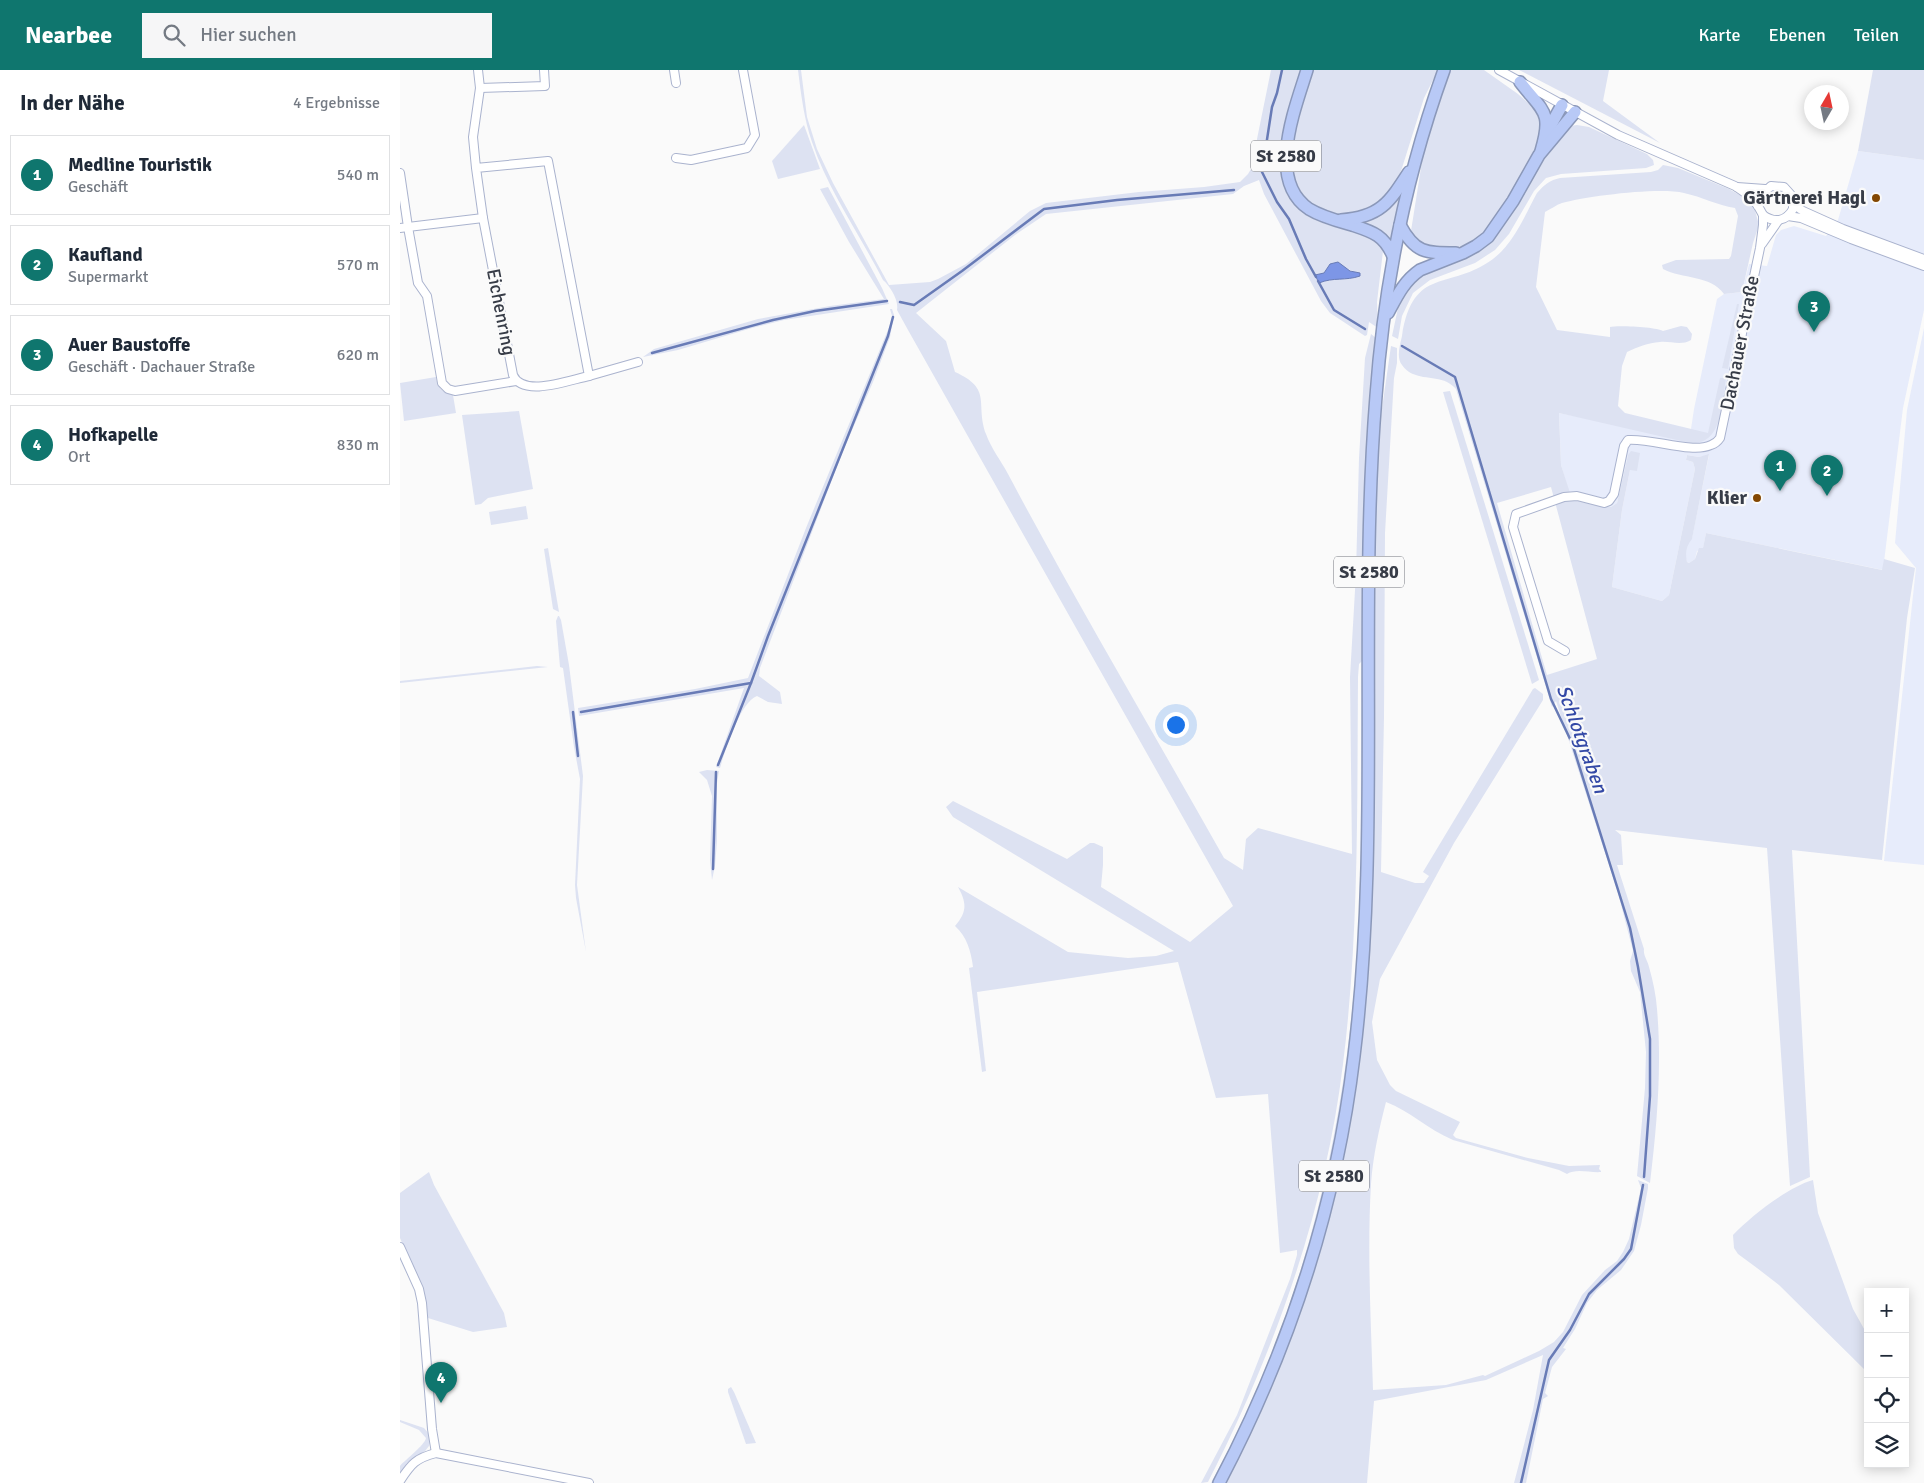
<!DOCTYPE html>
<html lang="de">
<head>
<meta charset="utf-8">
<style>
	body { margin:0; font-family:Signika,sans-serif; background:#f6f6f7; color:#1f2937 }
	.controls { position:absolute; right:15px; bottom:15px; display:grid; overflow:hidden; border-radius:0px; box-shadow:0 2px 12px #0003 }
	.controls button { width:45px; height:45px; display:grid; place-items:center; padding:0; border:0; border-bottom:1px solid #e0e1e3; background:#fff; color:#1f2937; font:25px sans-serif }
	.compass { position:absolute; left:1404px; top:15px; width:45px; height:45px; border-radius:50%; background:#fff; box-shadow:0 2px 12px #0003; rotate:9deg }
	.you { position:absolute; left:775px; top:654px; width:18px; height:18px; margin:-12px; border:4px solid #fff; border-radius:50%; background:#1a73e8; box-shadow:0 0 0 8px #1a73e833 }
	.badge { display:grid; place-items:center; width:32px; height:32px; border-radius:50%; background:#0f766e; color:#fff; font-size:16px; font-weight:700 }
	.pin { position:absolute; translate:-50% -41px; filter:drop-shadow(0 1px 2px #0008) }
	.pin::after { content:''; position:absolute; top:26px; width:18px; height:15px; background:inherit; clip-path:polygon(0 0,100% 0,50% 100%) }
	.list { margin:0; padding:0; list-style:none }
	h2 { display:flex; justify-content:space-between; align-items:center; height:65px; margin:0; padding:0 20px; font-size:21px }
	h2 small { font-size:16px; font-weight:400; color:#747a83 }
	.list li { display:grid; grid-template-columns:32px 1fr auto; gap:15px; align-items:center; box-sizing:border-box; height:80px; margin:0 10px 10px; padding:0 10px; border:1px solid #e0e1e3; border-radius:0px }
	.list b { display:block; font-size:19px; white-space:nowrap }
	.list p { margin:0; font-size:16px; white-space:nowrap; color:#747a83 }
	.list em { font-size:16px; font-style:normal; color:#747a83 }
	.icon { flex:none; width:28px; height:28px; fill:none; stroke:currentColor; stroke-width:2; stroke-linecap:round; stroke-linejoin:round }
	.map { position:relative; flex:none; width:1524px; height:1413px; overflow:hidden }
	header { display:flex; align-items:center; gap:30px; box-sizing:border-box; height:70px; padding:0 25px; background:#0f766e; color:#fff }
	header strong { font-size:24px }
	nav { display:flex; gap:28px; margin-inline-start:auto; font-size:18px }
	.search { width:350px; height:45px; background:#f6f6f7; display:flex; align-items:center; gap:12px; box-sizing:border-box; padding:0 18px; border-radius:0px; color:#747a83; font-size:19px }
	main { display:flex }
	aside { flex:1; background:#fff }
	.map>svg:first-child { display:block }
	.built { fill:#e7ecfb }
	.green { fill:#dde2f2; fill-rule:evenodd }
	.water { fill:#7d96e6; stroke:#687bb6 }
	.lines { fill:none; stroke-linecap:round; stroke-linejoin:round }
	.stream { stroke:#687bb6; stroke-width:2.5 }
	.minor-casing { stroke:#aab3ce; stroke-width:10 }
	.highway-casing { stroke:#8b98b9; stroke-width:14 }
	.minor { stroke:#fff; stroke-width:8 }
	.highway { stroke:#b8c9f6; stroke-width:11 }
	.poi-dot { fill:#834702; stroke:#fafafa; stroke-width:2 }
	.labels { text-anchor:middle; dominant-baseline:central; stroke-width:4.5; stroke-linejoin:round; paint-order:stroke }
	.shield { fill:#fafafa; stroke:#72757d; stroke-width:1 }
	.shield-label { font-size:18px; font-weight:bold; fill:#373c47 }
	.poi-label { font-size:19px; font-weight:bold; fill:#373c47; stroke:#fafafa; text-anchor:end }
	.street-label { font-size:19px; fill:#373c47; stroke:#fafafa }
	.water-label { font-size:20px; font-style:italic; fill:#3449a6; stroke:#fafafa }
</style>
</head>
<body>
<header>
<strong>Nearbee</strong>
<div class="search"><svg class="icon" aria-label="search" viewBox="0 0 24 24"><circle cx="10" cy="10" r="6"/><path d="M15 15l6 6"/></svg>Hier suchen</div>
<nav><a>Karte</a><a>Ebenen</a><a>Teilen</a></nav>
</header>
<main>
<aside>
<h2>In der Nähe<small>4 Ergebnisse</small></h2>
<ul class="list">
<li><span class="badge">1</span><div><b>Medline Touristik</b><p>Geschäft</p></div><em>540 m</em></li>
<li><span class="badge">2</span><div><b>Kaufland</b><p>Supermarkt</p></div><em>570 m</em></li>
<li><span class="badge">3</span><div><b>Auer Baustoffe</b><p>Geschäft · Dachauer Straße</p></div><em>620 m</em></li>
<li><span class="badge">4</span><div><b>Hofkapelle</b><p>Ort</p></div><em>830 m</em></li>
</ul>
</aside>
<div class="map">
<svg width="1524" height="1413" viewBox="0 0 1524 1413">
	<rect width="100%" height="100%" fill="#fafafa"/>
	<g class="built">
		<polygon points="1458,81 1524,90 1524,240 1503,338 1483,500 1306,463 1303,479 1297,481 1295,489 1289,493 1287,492 1285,485 1287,474 1292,468 1309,385 1299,387 1287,385 1286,390 1293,392 1295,399 1269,525 1262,531 1212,517 1222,440 1230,400 1228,385 1217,433 1211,437 1170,426 1161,395 1159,343 1199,351 1295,362 1291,359 1294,339 1317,229 1324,224 1342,222 1349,194 1367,196 1376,165 1381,160 1394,156 1426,166 1438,150"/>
		<polygon points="1524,258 1524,795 1484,791 1516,498 1495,473 1507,340"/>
	</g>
	<g class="green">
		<path d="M398,0H401L407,47L417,79L433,113L489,215L530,212L538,209L566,194L630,141L646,133L739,122L804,117L840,112L848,104L858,87L857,69L871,0H903C891,45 857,118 912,148C928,157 950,160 967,165L975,169L983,181L977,232L978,258L969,252L967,265L965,266L930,243L921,231L864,124L859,110L844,116L833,124L646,144L615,165L516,243L546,271L555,302C593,319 575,333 586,364C591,378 601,391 608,404C677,534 752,660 824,788L843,800L846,769L858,758L952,784L950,607L956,503L959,388L965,288L971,264L976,268C950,509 979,754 948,996C930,1141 881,1283 813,1413H811C907,1238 949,1049 959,850C962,764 960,677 962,591L959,594L958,607C957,737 959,866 943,994C925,1142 875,1280 808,1412L801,1413L837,1345L890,1209L897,1185V1180L880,1183L868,1024L816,1028L778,892L577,922L586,1001L582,1002L569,898L573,897C571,881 567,867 555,856C567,842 567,833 558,817L668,882L728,888L756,886L774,881L553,747L546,737L553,731L667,789L690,773H694L703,777V795L701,817L790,872L833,836L508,260L497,240C499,230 490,216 483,210C460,165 428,120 412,72C404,49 401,24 398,0ZM938,192L943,197L960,204L930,209L919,213L915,205L924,203L930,194Z"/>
		<polygon points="912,0 1038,0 1024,28 1002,98 996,114 975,138 941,145 927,142 906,129 894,110 892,98 893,69"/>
		<path d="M1049,0H1084L1118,24L1143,46C1141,55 1141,67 1137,76C1128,99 1094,158 1074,171C1060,179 1048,179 1033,178C1023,176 1013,171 1011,161L1023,85Z"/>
		<polygon points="1119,0 1209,0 1203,31 1260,73"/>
		<polygon points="1473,0 1524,0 1524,90 1458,81"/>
		<polygon points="404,55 420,99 378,109 372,91"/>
		<polygon points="1177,55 1189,57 1247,84 1253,90 1254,95 1246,98 1161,104 1146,108 1134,121 1109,164 1095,180 1075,193 1030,210 1013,223 1002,246 998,269 992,266 998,238 1005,222 1019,206 1069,186 1079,181 1094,168 1157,70 1170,56"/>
		<path d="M1263,95L1278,98L1329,119L1350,131L1354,137L1359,155L1353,173L1342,222L1324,224C1311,205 1282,209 1263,199L1262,195L1276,190L1329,189L1331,186L1338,146L1335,138C1317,135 1302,127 1284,123C1259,117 1188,126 1162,133C1156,135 1151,139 1145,142L1136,217L1157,260L1210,267V257C1217,255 1257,257 1263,261L1281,256L1287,257L1292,264L1291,270C1281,276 1271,271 1260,272C1248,273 1237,277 1227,282L1222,296L1218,336L1225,343L1308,363L1320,308H1326C1322,331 1323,376 1290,373L1159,343L1161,395L1171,426L1211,437L1217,433L1228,385L1231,381L1240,383L1237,401L1230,400L1222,440L1212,517L1262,531L1269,525L1295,399L1293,392L1286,390L1287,385L1299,387L1309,384L1292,469C1286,476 1285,483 1287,492L1289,493L1295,489L1299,478H1303L1306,463L1482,500L1484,489L1515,498L1507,548L1482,790L1392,780L1410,1107L1390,1116L1367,778L1215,760L1221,765L1223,795H1217L1244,879C1243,886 1248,891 1249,897C1253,911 1256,925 1257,939C1262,997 1257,1055 1250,1113L1237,1106L1245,1018L1246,982L1240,922L1231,901L1230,891L1233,881L1218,823L1156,631L1152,637L1056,319C1054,317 1051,314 1047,312C1033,305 1013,311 1002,295C996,287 1000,275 1002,266C1013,195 1050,221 1093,189C1114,173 1125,145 1137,123C1144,115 1150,110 1160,108L1251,102L1258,100ZM1151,417L1197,589L1147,605L1097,433Z"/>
		<polygon points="428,117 482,218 489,234 384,250 352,258 278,280 243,287 254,279 358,249 430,236 484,229 449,172 420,119"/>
		<polygon points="1002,124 993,171 990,171 982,162 956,153 992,134"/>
		<polygon points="1337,234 1339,234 1328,299 1322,298"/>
		<path d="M490,239H492L494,245L490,267L473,312L443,381L360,598L359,606L380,622L382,634L368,632L357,626C340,632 325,681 320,698L316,697L344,618L179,646L178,638L295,619L348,608L406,458L490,255L492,246Z"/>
		<path d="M991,276L997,278V293L994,308L985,463L984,647L981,802L1015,813H1024L1029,806L1023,802L1133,619L1135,618L1143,624V630L1054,773L980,909L972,952L977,990L990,1015L996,1021L1060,1052L1053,1065L1056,1068L1128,1088L1169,1096L1200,1095L1199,1099L1201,1101V1102C1190,1103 1176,1098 1167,1104L1159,1100L1053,1070C1027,1059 1010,1041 986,1032C979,1059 973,1086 971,1114C967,1182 971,1251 973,1320L1046,1315L1083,1305L1085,1306L1139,1281L1154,1272L1163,1262L1182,1225L1205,1200L1217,1191L1223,1182L1229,1169L1241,1118L1238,1110L1248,1114V1118L1241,1155L1234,1181L1221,1200L1197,1220L1187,1233L1175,1259L1163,1278L1166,1279L1152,1297L1145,1323L1148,1326L1143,1329L1126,1413H1114L1133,1340L1143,1285L1086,1310L974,1331L967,1413H825L875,1308L898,1247L922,1173L938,1114L957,1010L966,926L972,828L974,435L979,359Z"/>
		<path d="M36,307C38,318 42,323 53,325L56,343L4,351L0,313Z"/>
		<polygon points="1050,321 1139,610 1132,614 1043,322"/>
		<polygon points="119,341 133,419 88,428 81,434 75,435 62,345"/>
		<polygon points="126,436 128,449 91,455 89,442"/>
		<polygon points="148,478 159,542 153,539 144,479"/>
		<polygon points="158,546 159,546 161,550 169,595 183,706 177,815 186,882 176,828 175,815 180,709 174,677 163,598 160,597 156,551"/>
		<polygon points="137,596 148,597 0,613 0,611"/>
		<polygon points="307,700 319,701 317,713 317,771 315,796 312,810 310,790 312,726 307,710 299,702"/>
		<polygon points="29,1102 34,1115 104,1243 107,1257 73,1262 28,1248 24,1224 0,1168 0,1123"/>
		<path d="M1413,1110L1418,1143L1453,1239L1468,1266V1303L1379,1215L1357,1198L1338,1184L1334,1178L1333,1165C1351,1146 1388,1117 1413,1110Z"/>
		<polygon points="331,1317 334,1322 356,1373 346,1374 328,1322 328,1319"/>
		<path d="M0,1350L24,1358L29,1364L30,1371L29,1376L25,1381L7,1393L0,1404V1396C6,1389 25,1375 26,1368L19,1360L0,1352Z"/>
	</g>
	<path class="water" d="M938,192L950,201L960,203V206C946,211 933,207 919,213L915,205L924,203L930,194Z"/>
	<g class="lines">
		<g class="stream">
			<polyline points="882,0 877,23 872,37 862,102 877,132 889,149 906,189 916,207"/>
			<polyline points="918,211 934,240 965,259"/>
			<polyline points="500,232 514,235 562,201 644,139 717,130 834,120"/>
			<polyline points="1002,276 1055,307 1151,629 1172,673 1230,858 1238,897 1250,969 1250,1026 1244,1107"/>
			<polyline points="252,283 373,250 415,241 487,231"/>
			<polyline points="173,642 178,686"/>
			<polyline points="181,642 351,613 368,566 488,266 493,247"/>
			<polyline points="318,695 351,613"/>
			<polyline points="313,799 316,702"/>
			<polyline points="1121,1413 1149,1290 1170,1260 1189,1224 1224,1189 1231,1179 1243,1115"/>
		</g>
		<defs>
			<g id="minor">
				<polyline points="274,0 276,13"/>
				<path d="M1099,0L1218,65L1335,116L1351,127L1358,136L1363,145V155L1360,178L1320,368C1318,371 1314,374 1311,375C1292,384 1252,368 1228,370L1224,376L1214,424L1209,431L1204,433L1177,426L1164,427L1116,444L1113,457L1148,571L1165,581"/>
				<polyline points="80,18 145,16 144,0"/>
				<polyline points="276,88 291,90 347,78 355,65 343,0"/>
				<path d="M76,98L148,91L189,306C169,310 123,328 113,305L83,148L76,98L73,67L80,18L78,0"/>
				<polyline points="0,103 8,157 0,158"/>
				<polyline points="1337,117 1365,119"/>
				<polyline points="1394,135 1403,141 1443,159 1524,189"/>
				<path d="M1358,136L1361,125L1371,116L1384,117L1393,127V139C1386,152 1374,153 1363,145"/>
				<polyline points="1388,146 1401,148 1451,169 1524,196"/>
				<polyline points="83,148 8,157 18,213 27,226 42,313 48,319 55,321 116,311"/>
				<polyline points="1362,174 1378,151"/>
				<polyline points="189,306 238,292"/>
				<polyline points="0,1177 19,1219 22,1233 32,1359 36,1383"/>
				<path d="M0,1411C11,1394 16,1388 36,1383L189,1413"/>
			</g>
			<g id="highway">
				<path d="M907,0C895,39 866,110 909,139C922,147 938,151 952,155C973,162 984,165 993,186"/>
				<path d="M1120,12C1143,42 1153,41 1141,81"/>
				<polyline points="1147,62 1162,35"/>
				<path d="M941,150C980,147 989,133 1009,102"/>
				<path d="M1000,155C1015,183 1025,183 1056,183"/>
				<path d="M988,243C997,226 1004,211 1020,200L1063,183L1076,176L1088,167L1113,131L1139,85L1175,42"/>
				<path d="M819,1413C889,1280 936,1136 954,986C981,767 958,546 976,326C984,215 1006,105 1044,0"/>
			</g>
		</defs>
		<use href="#minor" class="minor-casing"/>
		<use href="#highway" class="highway-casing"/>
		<use href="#minor" class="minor"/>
		<use href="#highway" class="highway"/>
	</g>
	<g class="poi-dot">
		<circle cx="1476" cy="128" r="5"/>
		<circle cx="1357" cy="428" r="5"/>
	</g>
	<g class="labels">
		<g class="shield">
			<rect x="851" y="70.5" width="70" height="31" rx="4"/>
			<rect x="934" y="486.5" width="70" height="31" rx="4"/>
			<rect x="899" y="1090.5" width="70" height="31" rx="4"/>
		</g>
		<g class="shield-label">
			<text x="886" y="86">St 2580</text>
			<text x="969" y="502">St 2580</text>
			<text x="934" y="1106">St 2580</text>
		</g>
		<g class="poi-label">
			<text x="1466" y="128">Gärtnerei Hagl</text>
			<text x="1347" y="428">Klier</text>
		</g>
		<g class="street-label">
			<text transform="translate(101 242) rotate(79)">Eichenring</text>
			<text transform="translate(1340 273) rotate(-79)">Dachauer Straße</text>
		</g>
		<g class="water-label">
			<text transform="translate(1182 669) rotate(70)">Schlotgraben</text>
		</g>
	</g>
</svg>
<div class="controls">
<button>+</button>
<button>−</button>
<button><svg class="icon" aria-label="locate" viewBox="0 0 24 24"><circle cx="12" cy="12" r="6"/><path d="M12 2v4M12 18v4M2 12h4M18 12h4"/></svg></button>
<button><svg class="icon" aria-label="layers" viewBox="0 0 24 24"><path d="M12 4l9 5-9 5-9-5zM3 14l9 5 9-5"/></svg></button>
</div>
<svg class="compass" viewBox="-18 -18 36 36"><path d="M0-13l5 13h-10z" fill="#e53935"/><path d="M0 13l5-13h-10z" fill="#747a83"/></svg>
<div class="you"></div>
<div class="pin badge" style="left:1380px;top:421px">1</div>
<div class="pin badge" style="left:1427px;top:426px">2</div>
<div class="pin badge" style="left:1414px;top:262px">3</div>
<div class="pin badge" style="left:41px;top:1333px">4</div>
</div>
</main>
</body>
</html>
